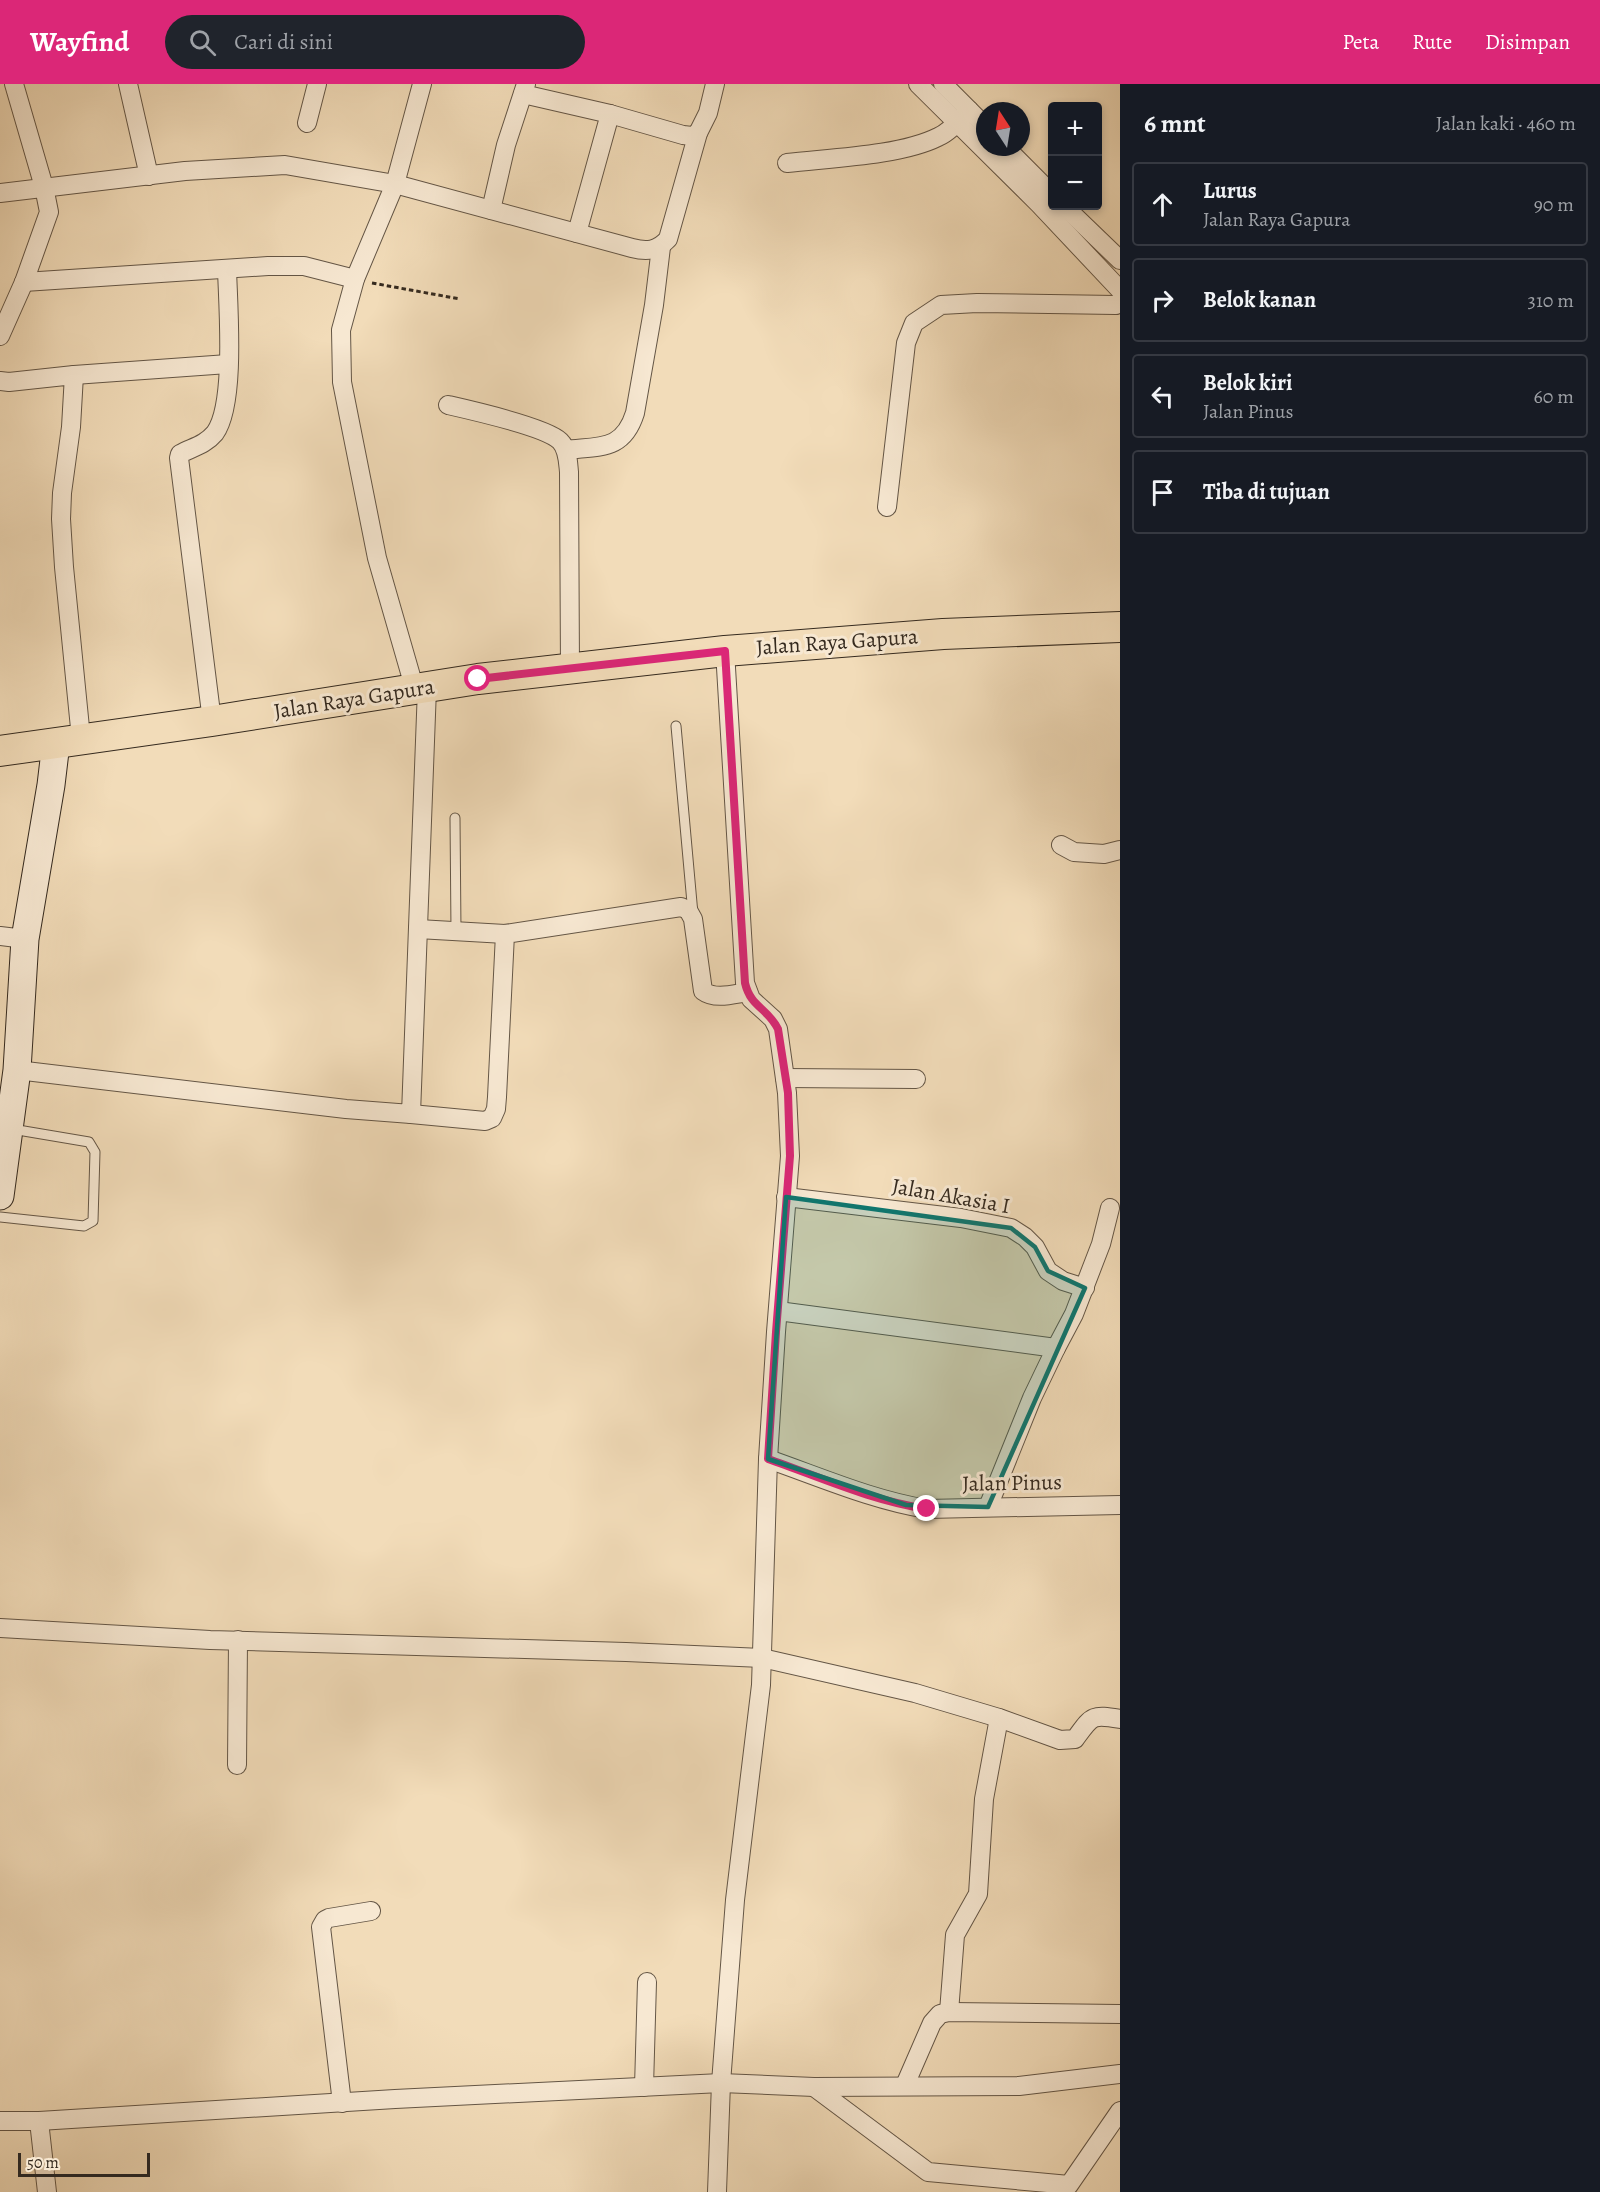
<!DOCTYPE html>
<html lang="id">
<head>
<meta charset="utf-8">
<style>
	body { margin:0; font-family:Alegreya,serif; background:#20242c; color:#f1f3f6 }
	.controls { position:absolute; right:18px; top:18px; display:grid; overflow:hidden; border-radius:6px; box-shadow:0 3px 9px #0003 }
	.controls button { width:54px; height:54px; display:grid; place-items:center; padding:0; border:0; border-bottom:2px solid #363941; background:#171b24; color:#f1f3f6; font:30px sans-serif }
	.compass { position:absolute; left:976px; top:18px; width:54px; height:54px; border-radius:50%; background:#171b24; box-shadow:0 3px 9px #0003; rotate:348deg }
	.scale { position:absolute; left:18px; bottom:15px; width:132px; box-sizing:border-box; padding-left:6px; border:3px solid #352a1f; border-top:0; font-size:16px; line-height:21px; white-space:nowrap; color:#352a1f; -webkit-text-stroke:4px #f7e8d2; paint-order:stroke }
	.stop { position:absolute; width:18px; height:18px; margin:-14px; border:4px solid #db2777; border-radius:50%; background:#fff }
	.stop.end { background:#db2777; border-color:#fff; box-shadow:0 2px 6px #0008 }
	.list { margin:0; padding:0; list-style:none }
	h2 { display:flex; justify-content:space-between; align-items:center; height:78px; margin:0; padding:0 24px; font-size:26px }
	h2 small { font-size:20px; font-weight:400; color:#9ea1a6 }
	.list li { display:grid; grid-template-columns:39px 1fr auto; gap:18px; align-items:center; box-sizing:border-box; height:84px; margin:0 12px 12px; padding:0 12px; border:2px solid #363941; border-radius:6px }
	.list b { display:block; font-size:22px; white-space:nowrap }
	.list p { margin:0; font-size:20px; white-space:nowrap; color:#9ea1a6 }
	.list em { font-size:20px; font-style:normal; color:#9ea1a6 }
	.icon { flex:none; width:33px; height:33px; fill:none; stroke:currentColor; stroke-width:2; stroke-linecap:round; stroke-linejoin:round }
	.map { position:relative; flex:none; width:1120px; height:2108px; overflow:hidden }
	header { display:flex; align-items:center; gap:36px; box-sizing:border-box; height:84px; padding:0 30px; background:#db2777; color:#fff }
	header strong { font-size:28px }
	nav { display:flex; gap:33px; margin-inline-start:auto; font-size:21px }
	.search { width:420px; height:54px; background:#20242c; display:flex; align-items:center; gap:15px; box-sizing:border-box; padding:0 21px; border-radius:33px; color:#9ea1a6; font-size:22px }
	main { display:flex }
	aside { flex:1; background:#171b24 }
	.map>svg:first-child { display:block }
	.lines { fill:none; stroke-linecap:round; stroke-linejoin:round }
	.lane-casing { stroke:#645646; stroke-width:11 }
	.street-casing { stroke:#645646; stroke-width:20 }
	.secondary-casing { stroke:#352a1f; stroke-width:29 }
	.primary-casing { stroke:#352a1f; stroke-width:32 }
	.path { stroke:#352a1f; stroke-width:3; stroke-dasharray:4.5 3; stroke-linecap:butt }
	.lane { stroke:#f7e8d2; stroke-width:9 }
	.street { stroke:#f7e8d2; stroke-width:18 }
	.secondary { stroke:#f7e8d2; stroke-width:27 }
	.primary { stroke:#f2dcb9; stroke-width:30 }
	.route { stroke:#db2777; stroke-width:8 }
	.marked { fill:#0f766e; fill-opacity:0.2; stroke:#0f766e; stroke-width:4.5; stroke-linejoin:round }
	.labels { text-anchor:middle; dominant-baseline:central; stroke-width:6; stroke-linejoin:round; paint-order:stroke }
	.street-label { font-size:22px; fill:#352a1f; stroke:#f7e8d2 }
</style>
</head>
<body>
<header>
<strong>Wayfind</strong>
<div class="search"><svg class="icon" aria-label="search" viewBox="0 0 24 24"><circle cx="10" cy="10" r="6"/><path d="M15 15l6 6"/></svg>Cari di sini</div>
<nav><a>Peta</a><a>Rute</a><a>Disimpan</a></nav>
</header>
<main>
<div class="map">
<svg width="1120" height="2108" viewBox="0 0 1120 2108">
	<rect width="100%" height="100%" fill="#f2dcb9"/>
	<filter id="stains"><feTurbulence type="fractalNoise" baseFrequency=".00333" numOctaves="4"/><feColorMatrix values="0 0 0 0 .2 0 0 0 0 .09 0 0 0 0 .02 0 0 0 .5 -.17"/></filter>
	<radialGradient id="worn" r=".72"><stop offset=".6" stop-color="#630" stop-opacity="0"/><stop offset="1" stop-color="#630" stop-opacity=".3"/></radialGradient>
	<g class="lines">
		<defs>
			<g id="lane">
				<polyline points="676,642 693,830"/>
				<polyline points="455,734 456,847"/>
				<polyline points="0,1133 84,1142 93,1137 95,1068 89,1058 12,1045"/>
			</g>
			<g id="street">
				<polyline points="128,0 149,92"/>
				<polyline points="918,0 1039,120 1120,206"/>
				<polyline points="943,0 985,42"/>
				<polyline points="523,10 610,30 683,51 692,52 698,49"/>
				<polyline points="307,39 317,0"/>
				<polyline points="1005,63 1052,110"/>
				<path d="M787,79C830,74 900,72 938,53C950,48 960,35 969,26"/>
				<path d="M0,109L185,87L285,81L395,100L632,164C647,168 657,167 668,155L698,49L708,29L715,0"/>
				<polyline points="1064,122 1120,176"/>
				<polyline points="491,126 506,61 526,0"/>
				<polyline points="577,149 610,30"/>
				<polyline points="24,198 268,182 304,182 355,195"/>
				<polyline points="0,252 24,198 49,128 44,103 14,0"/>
				<polyline points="74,291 228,280"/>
				<polyline points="0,297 9,298 74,291 71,343 62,409 61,435 64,483 81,654"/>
				<path d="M448,321C470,326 546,343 560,357C568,365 568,378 569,388L570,586"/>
				<path d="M566,366C600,362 623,367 635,329L654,221L661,163"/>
				<polyline points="887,423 906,259 914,239 941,221 977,219 1116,221 1120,219"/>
				<polyline points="415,606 377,474 342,298 341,246 355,195 395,100 422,0"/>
				<path d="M212,637L179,374L180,370C193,363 205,361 215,349C236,320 228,222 227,185"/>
				<polyline points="1061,761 1074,768 1104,770 1120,766"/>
				<polyline points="418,845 505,850"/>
				<polyline points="0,852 25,855"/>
				<polyline points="17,986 346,1025 411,1030 427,604"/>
				<polyline points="785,994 916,995"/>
				<path d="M411,1030L485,1037L492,1034L496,1025L497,1013L505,850L681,823L688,826L693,835L703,907C715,916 734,910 748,908"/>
				<polyline points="786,1113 961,1134 1011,1144 1025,1153 1035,1163 1048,1187 1063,1197 1085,1204"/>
				<polyline points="778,1227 1056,1264"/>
				<path d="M768,1375C820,1393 872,1416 927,1425L1120,1421"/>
				<polyline points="988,1423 1032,1314 1056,1264 1074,1230 1101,1160 1110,1124"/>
				<path d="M0,1544L210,1556L626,1568L762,1574L915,1609L999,1634L1060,1656L1075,1655C1092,1632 1091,1630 1120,1635"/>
				<polyline points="237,1681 238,1556"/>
				<polyline points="949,1928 955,1851 978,1810 984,1715 999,1634"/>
				<polyline points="905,2001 932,1939 940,1930 949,1928 1120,1930"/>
				<polyline points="644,2003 647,1898"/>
				<polyline points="814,2003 928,2088 1069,2101 1120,2027"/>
				<polyline points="342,2019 321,1843 325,1836 329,1834 371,1827"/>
				<polyline points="0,2037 39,2037 395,2015 721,1999 814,2003 1019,2002 1120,1990"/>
				<polyline points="39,2037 47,2108"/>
				<polyline points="717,2108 721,1999 735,1816 761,1601 768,1375 776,1248 790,1072 787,1009 778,945 773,935 751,915 745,899 725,567"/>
			</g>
			<polyline id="secondary" points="0,1112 17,986 25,855 51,701 56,659"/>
			<polyline id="primary" points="0,667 212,637 478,595 725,567 943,550 1120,543"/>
		</defs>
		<use href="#lane" class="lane-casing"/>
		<use href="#street" class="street-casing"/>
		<use href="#secondary" class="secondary-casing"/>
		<use href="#primary" class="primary-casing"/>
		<polyline class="path" points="372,199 460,215"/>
		<use href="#lane" class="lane"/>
		<use href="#street" class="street"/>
		<use href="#secondary" class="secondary"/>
		<use href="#primary" class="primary"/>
	</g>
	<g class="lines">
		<path class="route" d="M478,595L725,567L745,899C751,924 767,923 778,945L788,1009L790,1072L776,1248L768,1375C820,1393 872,1417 927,1425"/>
	</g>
	<path class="marked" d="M786,1113L1011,1144L1035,1163L1048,1187L1085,1204L988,1423L906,1421L768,1375Z"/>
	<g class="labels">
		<g class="street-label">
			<text transform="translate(837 558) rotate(-4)">Jalan Raya Gapura</text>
			<text transform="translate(354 615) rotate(-9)">Jalan Raya Gapura</text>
			<text transform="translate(951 1112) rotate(10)">Jalan Akasia I</text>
			<text transform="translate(1012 1399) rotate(-1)">Jalan Pinus</text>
		</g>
	</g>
	<rect width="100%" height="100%" filter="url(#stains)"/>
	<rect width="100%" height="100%" fill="url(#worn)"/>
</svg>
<div class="controls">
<button>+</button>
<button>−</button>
</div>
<svg class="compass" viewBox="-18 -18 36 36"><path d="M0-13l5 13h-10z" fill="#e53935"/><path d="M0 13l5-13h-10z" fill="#9ea1a6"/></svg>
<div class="scale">50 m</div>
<div class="stop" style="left:478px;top:595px"></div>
<div class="stop end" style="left:927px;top:1425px"></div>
</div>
<aside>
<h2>6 mnt<small>Jalan kaki · 460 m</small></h2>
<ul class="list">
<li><svg class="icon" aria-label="ahead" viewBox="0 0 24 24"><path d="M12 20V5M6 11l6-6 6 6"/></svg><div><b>Lurus</b><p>Jalan Raya Gapura</p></div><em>90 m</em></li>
<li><svg class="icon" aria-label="right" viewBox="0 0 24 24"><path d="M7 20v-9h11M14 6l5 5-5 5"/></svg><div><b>Belok kanan</b></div><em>310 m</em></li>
<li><svg class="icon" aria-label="left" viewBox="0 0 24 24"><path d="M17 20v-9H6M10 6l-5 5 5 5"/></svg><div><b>Belok kiri</b><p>Jalan Pinus</p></div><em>60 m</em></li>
<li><svg class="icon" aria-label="arrive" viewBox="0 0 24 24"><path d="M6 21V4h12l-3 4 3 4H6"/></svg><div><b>Tiba di tujuan</b></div></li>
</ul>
</aside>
</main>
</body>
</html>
